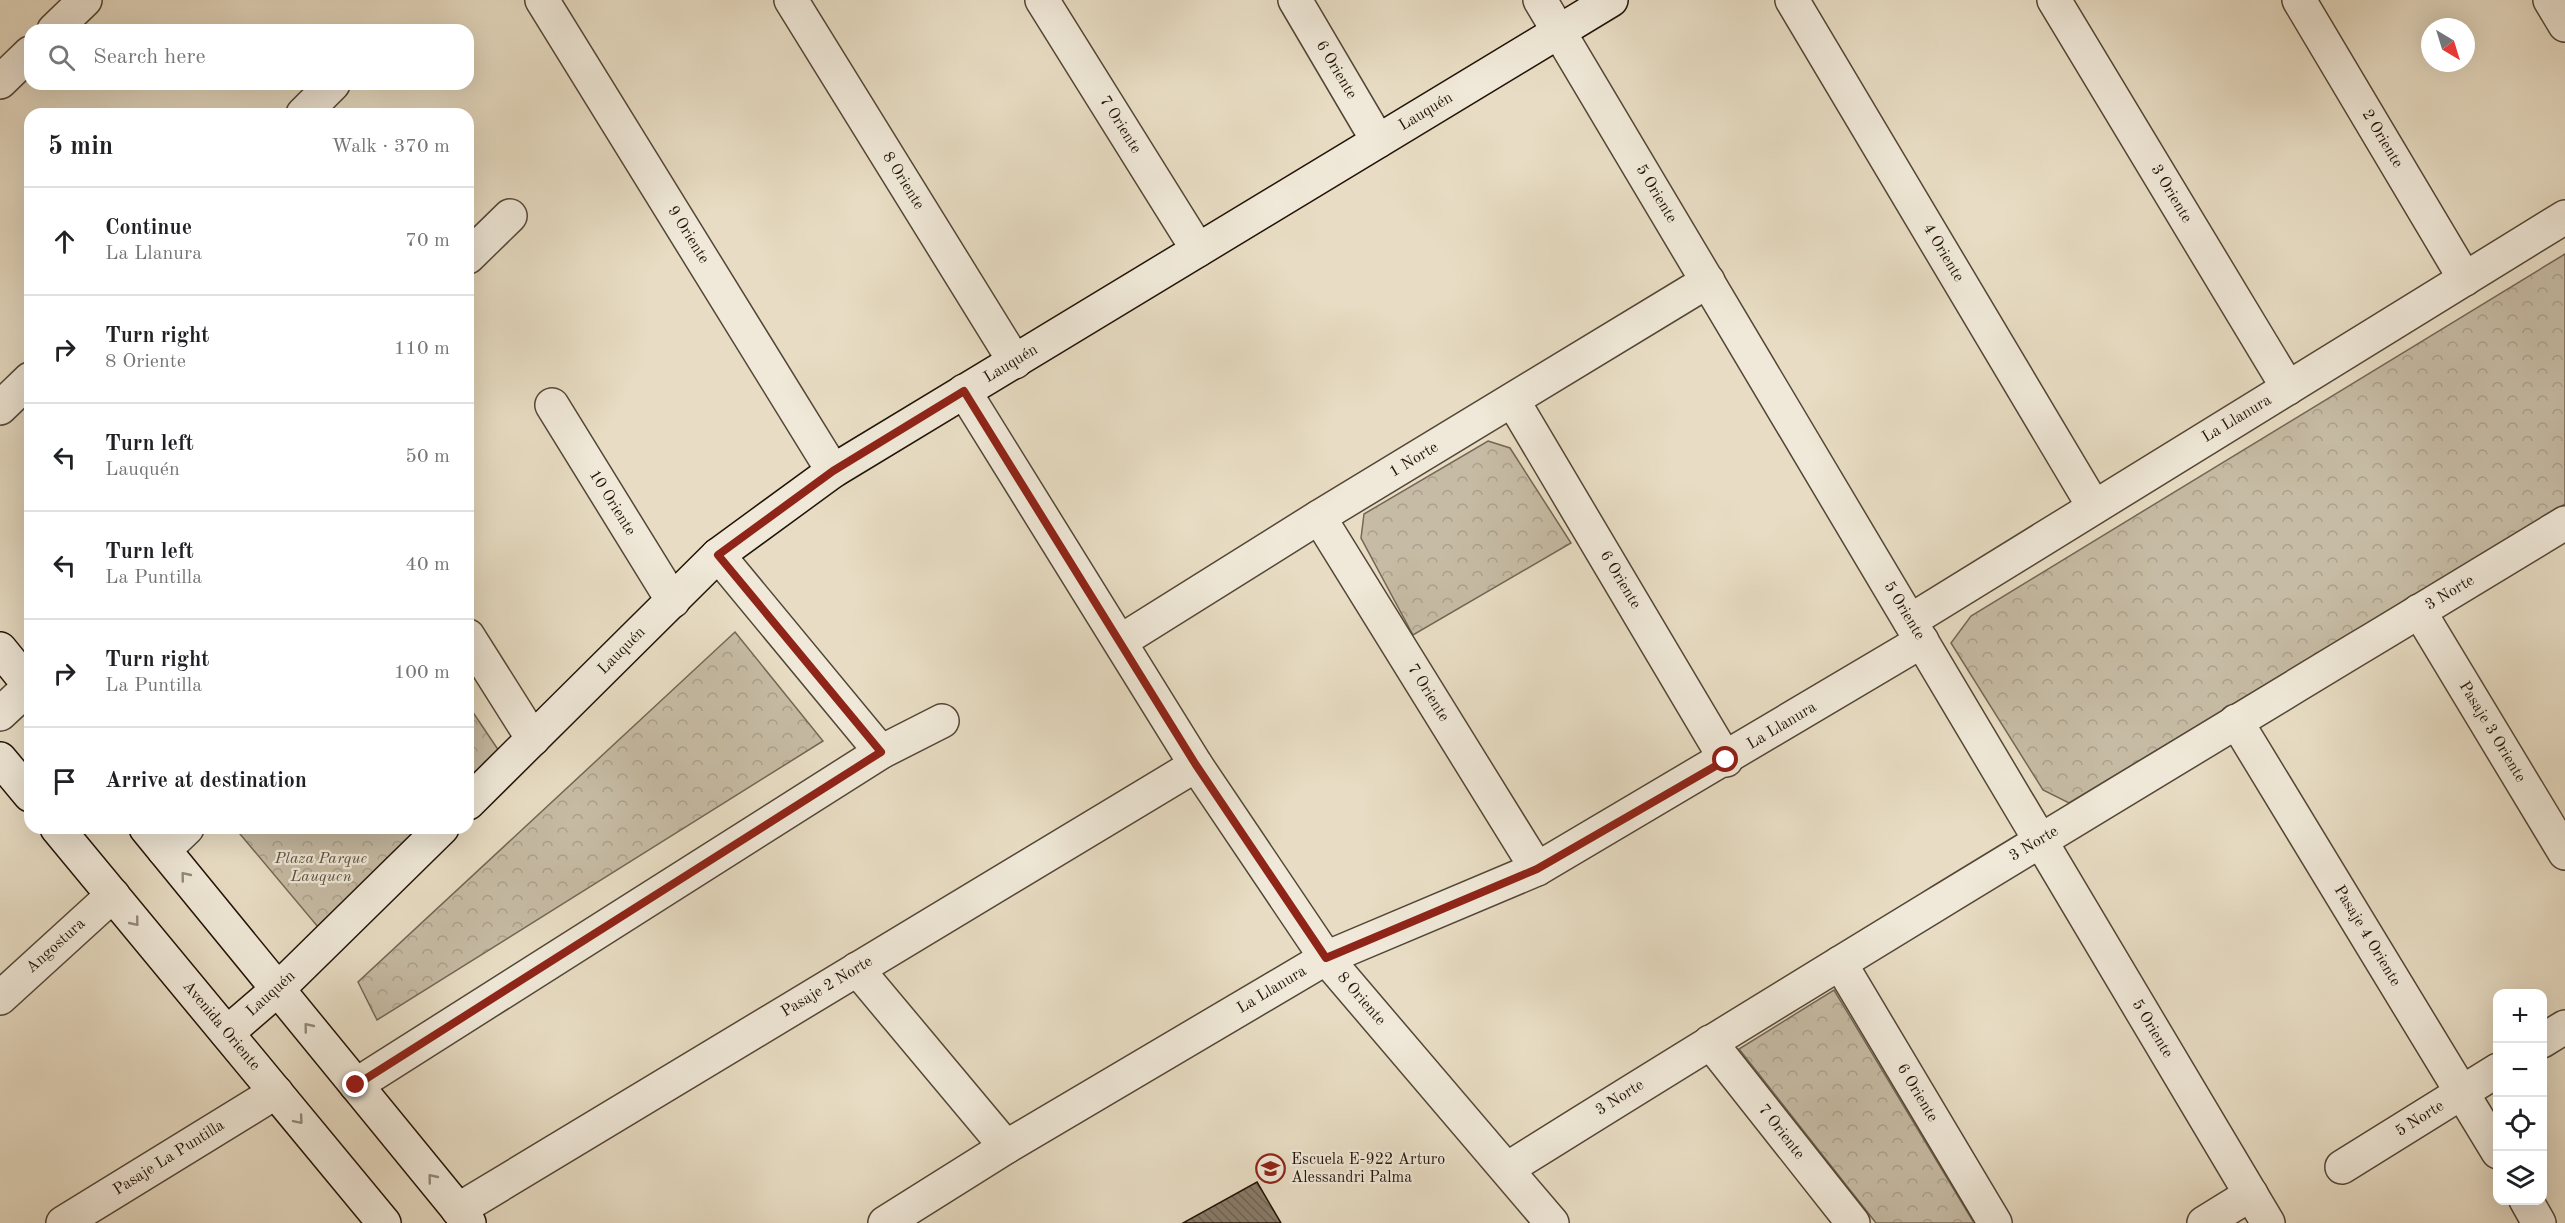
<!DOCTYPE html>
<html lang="en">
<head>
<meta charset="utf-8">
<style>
	body { margin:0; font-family:"Old Standard TT",serif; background:#f6f6f6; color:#202124 }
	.controls { position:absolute; right:18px; bottom:18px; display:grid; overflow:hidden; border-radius:12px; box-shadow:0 6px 24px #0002 }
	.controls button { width:54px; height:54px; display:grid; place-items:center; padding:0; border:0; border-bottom:2px solid #e0e0e0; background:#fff; color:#202124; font:30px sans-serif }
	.compass { position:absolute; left:2421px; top:18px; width:54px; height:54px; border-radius:50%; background:#fff; box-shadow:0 6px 24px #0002; rotate:142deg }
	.stop { position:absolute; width:18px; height:18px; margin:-14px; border:4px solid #8f2418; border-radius:50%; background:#fff }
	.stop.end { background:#8f2418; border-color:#fff; box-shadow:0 2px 6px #0008 }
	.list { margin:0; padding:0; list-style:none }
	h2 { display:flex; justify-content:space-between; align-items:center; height:78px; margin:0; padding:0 24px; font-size:26px }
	h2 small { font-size:20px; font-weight:400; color:#757577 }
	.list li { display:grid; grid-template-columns:39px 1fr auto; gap:18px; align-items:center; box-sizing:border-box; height:108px; padding:0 24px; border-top:2px solid #e0e0e0 }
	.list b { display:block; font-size:22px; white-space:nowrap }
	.list p { margin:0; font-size:20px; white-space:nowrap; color:#757577 }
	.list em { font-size:20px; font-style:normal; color:#757577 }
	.icon { flex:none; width:33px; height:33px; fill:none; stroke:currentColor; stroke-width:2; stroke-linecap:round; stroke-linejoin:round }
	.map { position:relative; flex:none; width:2565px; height:1223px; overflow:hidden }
	.search { position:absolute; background:#fff; box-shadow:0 6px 24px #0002; left:24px; top:24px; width:450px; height:66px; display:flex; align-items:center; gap:15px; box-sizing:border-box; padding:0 21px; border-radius:18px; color:#757577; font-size:22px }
	.panel { position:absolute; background:#fff; box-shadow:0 6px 24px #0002; left:24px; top:108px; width:450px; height:726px; border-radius:18px }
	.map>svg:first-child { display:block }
	.park { fill:url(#park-crowns); stroke:#746756; stroke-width:1.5 }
	.building { fill:url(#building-back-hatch); stroke:#221307; stroke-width:1.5 }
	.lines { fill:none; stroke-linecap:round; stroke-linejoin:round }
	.street-casing { stroke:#544636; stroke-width:36 }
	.secondary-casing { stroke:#221307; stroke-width:36 }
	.street { stroke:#f0e9d9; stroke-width:33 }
	.secondary { stroke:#f0e9d9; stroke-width:33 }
	.oneway { stroke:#93897a }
	.route { stroke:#8f2418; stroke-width:8 }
	.labels { text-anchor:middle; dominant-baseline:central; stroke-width:4.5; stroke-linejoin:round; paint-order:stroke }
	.street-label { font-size:16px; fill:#221307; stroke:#f0e9d9 }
	.park-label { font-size:16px; font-style:italic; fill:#5b4e3e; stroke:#f0e9d9 }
	.poi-label { font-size:16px; fill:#221307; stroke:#f0e9d9; text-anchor:start }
</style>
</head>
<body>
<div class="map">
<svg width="2565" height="1223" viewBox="0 0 2565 1223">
	<defs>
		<pattern id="park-crowns" width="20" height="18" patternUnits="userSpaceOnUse" patternTransform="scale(1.5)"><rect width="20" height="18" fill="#c6bba4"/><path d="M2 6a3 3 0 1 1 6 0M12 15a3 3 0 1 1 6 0" fill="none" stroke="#aaa08c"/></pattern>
		<pattern id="building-back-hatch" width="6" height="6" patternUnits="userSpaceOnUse" patternTransform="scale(1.5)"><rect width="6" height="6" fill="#897c69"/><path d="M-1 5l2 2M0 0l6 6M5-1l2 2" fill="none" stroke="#706454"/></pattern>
	</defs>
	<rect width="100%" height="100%" fill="#e8ddc4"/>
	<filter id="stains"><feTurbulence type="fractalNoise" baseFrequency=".00333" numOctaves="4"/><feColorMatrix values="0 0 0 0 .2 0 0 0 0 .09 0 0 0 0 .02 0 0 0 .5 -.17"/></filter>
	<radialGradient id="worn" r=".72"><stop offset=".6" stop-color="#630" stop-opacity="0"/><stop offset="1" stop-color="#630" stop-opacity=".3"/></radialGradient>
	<g class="park">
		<polygon points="2565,254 2565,504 2069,803 2043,790 1951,643 1971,616"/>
		<polygon points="1488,441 1510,448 1571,543 1413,635 1361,538 1364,514"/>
		<polygon points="735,632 823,741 377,1020 358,982"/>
		<polygon points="468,705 499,751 468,781"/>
		<polygon points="235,828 420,828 318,927"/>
		<polygon points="1834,990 1974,1223 1876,1223 1739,1049"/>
	</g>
	<polygon class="building" points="1257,1182 1281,1223 1183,1223"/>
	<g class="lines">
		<defs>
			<g id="street">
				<polyline points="542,0 833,471"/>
				<polyline points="791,0 1015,362"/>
				<polyline points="1042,0 1198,250"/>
				<polyline points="1295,0 1378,141"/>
				<polyline points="1540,0 2268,1223"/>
				<polyline points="1792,0 2094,507"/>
				<polyline points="2054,0 2288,388"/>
				<polyline points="2299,0 2465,279"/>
				<polyline points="2550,0 2565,25"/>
				<polyline points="54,30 85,0"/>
				<polyline points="0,82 30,53"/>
				<polyline points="303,114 333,84"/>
				<polyline points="468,257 510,216"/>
				<polyline points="964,391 1196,765 1326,958 1552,1223"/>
				<polyline points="1513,401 1726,760"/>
				<polyline points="552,405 673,601"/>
				<polyline points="0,408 30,379"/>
				<polyline points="1319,517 1537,869"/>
				<polyline points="718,555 881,752"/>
				<polyline points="2419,611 2565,853"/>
				<polyline points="1910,621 2565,217"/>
				<polyline points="468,636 533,739"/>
				<polyline points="1121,641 1319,517 1708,281"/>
				<polyline points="0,714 30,686"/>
				<polyline points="2236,721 2498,1152"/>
				<polyline points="164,850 187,828"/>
				<polyline points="1840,963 1995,1223"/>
				<polyline points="857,969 1006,1147"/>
				<polyline points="0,998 113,895"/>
				<polyline points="2542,1041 2565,1027"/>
				<polyline points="1710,1042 1853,1223"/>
				<polyline points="356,1085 881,752 942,721"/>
				<polyline points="2342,1167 2498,1070"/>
				<path d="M1507,1169C1857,950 2212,737 2565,523"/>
				<polyline points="2526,1200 2539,1223"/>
				<polyline points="458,1210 1196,765"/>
				<polyline points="63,1223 276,1092"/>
				<polyline points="885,1223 1006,1147 1326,958 1537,869 1922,641"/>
				<polyline points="2204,1223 2251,1194"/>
			</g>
			<g id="secondary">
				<polyline points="0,649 30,686"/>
				<polyline points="0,759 30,795"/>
				<polyline points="468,803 718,555 833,471 1611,0"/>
				<polyline points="57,828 384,1223"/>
				<polyline points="146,828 469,1223"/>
				<polyline points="227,1033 278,989 442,828"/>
			</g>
		</defs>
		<use href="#street" class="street-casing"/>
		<use href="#secondary" class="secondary-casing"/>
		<use href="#street" class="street"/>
		<use href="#secondary" class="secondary"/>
	</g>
	<defs><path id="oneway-chevron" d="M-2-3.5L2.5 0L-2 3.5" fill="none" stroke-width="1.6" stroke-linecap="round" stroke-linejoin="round" transform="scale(1.5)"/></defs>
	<g class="oneway">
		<use href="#oneway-chevron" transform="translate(185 876) rotate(-129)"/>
		<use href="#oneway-chevron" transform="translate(135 922) rotate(51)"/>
		<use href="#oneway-chevron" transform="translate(308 1027) rotate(-129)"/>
		<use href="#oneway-chevron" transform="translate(299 1120) rotate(50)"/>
		<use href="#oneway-chevron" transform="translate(432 1178) rotate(-129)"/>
	</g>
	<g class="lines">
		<polyline class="route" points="356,1085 881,752 718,555 833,471 964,391 1196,765 1326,958 1537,869 1726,760"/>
	</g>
	<defs>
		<symbol id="school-ring" viewBox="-11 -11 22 22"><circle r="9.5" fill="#f0e9d9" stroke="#8f2418" stroke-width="1.5"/><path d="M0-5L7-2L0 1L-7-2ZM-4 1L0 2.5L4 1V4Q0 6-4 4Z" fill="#8f2418"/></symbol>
	</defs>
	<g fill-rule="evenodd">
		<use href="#school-ring" x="1254" y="1152" width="33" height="33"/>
	</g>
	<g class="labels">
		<g class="street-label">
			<text transform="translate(1336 70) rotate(59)">6 Oriente</text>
			<text transform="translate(1426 112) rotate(-31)">Lauquén</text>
			<text transform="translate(1120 125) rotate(58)">7 Oriente</text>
			<text transform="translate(2382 139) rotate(59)">2 Oriente</text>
			<text transform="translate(903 181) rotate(58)">8 Oriente</text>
			<text transform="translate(1656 194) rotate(59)">5 Oriente</text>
			<text transform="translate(2171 194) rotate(59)">3 Oriente</text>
			<text transform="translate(688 235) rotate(58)">9 Oriente</text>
			<text transform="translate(1943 253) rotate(59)">4 Oriente</text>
			<text transform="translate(1011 364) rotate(-31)">Lauquén</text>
			<text transform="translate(2237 419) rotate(-31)">La Llanura</text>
			<text transform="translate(1414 460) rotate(-31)">1 Norte</text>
			<text transform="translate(612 503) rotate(58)">10 Oriente</text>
			<text transform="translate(1620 580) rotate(59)">6 Oriente</text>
			<text transform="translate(2450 593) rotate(-31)">3 Norte</text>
			<text transform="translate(1904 611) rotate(59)">5 Oriente</text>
			<text transform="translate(622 651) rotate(-45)">Lauquén</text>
			<text transform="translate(1428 693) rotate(58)">7 Oriente</text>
			<text transform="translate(1782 726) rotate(-31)">La Llanura</text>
			<text transform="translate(2492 732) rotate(59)">Pasaje 3 Oriente</text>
			<text transform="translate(2034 844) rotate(-31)">3 Norte</text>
			<text transform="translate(2367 936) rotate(59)">Pasaje 4 Oriente</text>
			<text transform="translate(56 946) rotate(-42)">Angostura</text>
			<text transform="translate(827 987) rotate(-31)">Pasaje 2 Norte</text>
			<text transform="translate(1272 990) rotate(-31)">La Llanura</text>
			<text transform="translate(271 994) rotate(-42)">Lauquén</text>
			<text transform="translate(1361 999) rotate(49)">8 Oriente</text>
			<text transform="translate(221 1026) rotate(50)">Avenida Oriente</text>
			<text transform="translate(2152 1029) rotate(59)">5 Oriente</text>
			<text transform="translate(1917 1093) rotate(59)">6 Oriente</text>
			<text transform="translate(1620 1098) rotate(-32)">3 Norte</text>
			<text transform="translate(2420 1119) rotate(-32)">5 Norte</text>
			<text transform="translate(1781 1132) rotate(52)">7 Oriente</text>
			<text transform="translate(169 1158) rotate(-32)">Pasaje La Puntilla</text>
		</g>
		<g class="park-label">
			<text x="321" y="859">Plaza Parque<tspan x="321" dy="18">Lauquen</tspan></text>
		</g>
		<g class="poi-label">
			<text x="1291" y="1160">Escuela E-922 Arturo<tspan x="1291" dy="18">Alessandri Palma</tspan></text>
		</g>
	</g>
	<rect width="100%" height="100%" filter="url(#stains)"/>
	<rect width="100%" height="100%" fill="url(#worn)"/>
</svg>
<div class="controls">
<button>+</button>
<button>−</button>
<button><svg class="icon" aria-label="locate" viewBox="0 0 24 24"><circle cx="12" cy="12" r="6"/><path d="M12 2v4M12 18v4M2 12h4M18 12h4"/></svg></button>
<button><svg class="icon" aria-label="layers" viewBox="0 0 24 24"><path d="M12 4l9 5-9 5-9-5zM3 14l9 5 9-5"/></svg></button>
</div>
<svg class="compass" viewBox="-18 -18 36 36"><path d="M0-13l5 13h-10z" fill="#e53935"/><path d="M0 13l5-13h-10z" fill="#757577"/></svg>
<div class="stop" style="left:1726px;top:760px"></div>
<div class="stop end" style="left:356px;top:1085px"></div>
<div class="search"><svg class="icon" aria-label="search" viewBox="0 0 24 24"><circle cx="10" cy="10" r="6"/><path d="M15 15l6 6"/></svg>Search here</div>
<section class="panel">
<h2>5 min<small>Walk · 370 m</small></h2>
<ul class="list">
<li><svg class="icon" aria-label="ahead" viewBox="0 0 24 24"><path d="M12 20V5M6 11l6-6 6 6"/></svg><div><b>Continue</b><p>La Llanura</p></div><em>70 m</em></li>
<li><svg class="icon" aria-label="right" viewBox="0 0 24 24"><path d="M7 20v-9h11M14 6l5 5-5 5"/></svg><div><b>Turn right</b><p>8 Oriente</p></div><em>110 m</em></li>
<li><svg class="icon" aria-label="left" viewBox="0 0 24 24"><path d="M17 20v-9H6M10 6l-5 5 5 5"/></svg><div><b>Turn left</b><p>Lauquén</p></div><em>50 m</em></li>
<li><svg class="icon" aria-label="left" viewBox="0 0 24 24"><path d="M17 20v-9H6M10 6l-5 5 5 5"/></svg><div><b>Turn left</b><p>La Puntilla</p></div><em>40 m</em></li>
<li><svg class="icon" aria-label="right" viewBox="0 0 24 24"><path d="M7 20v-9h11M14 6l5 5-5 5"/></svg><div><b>Turn right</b><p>La Puntilla</p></div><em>100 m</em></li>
<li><svg class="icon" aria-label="arrive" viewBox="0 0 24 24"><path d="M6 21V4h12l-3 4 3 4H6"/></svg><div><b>Arrive at destination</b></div></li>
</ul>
</section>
</div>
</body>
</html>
